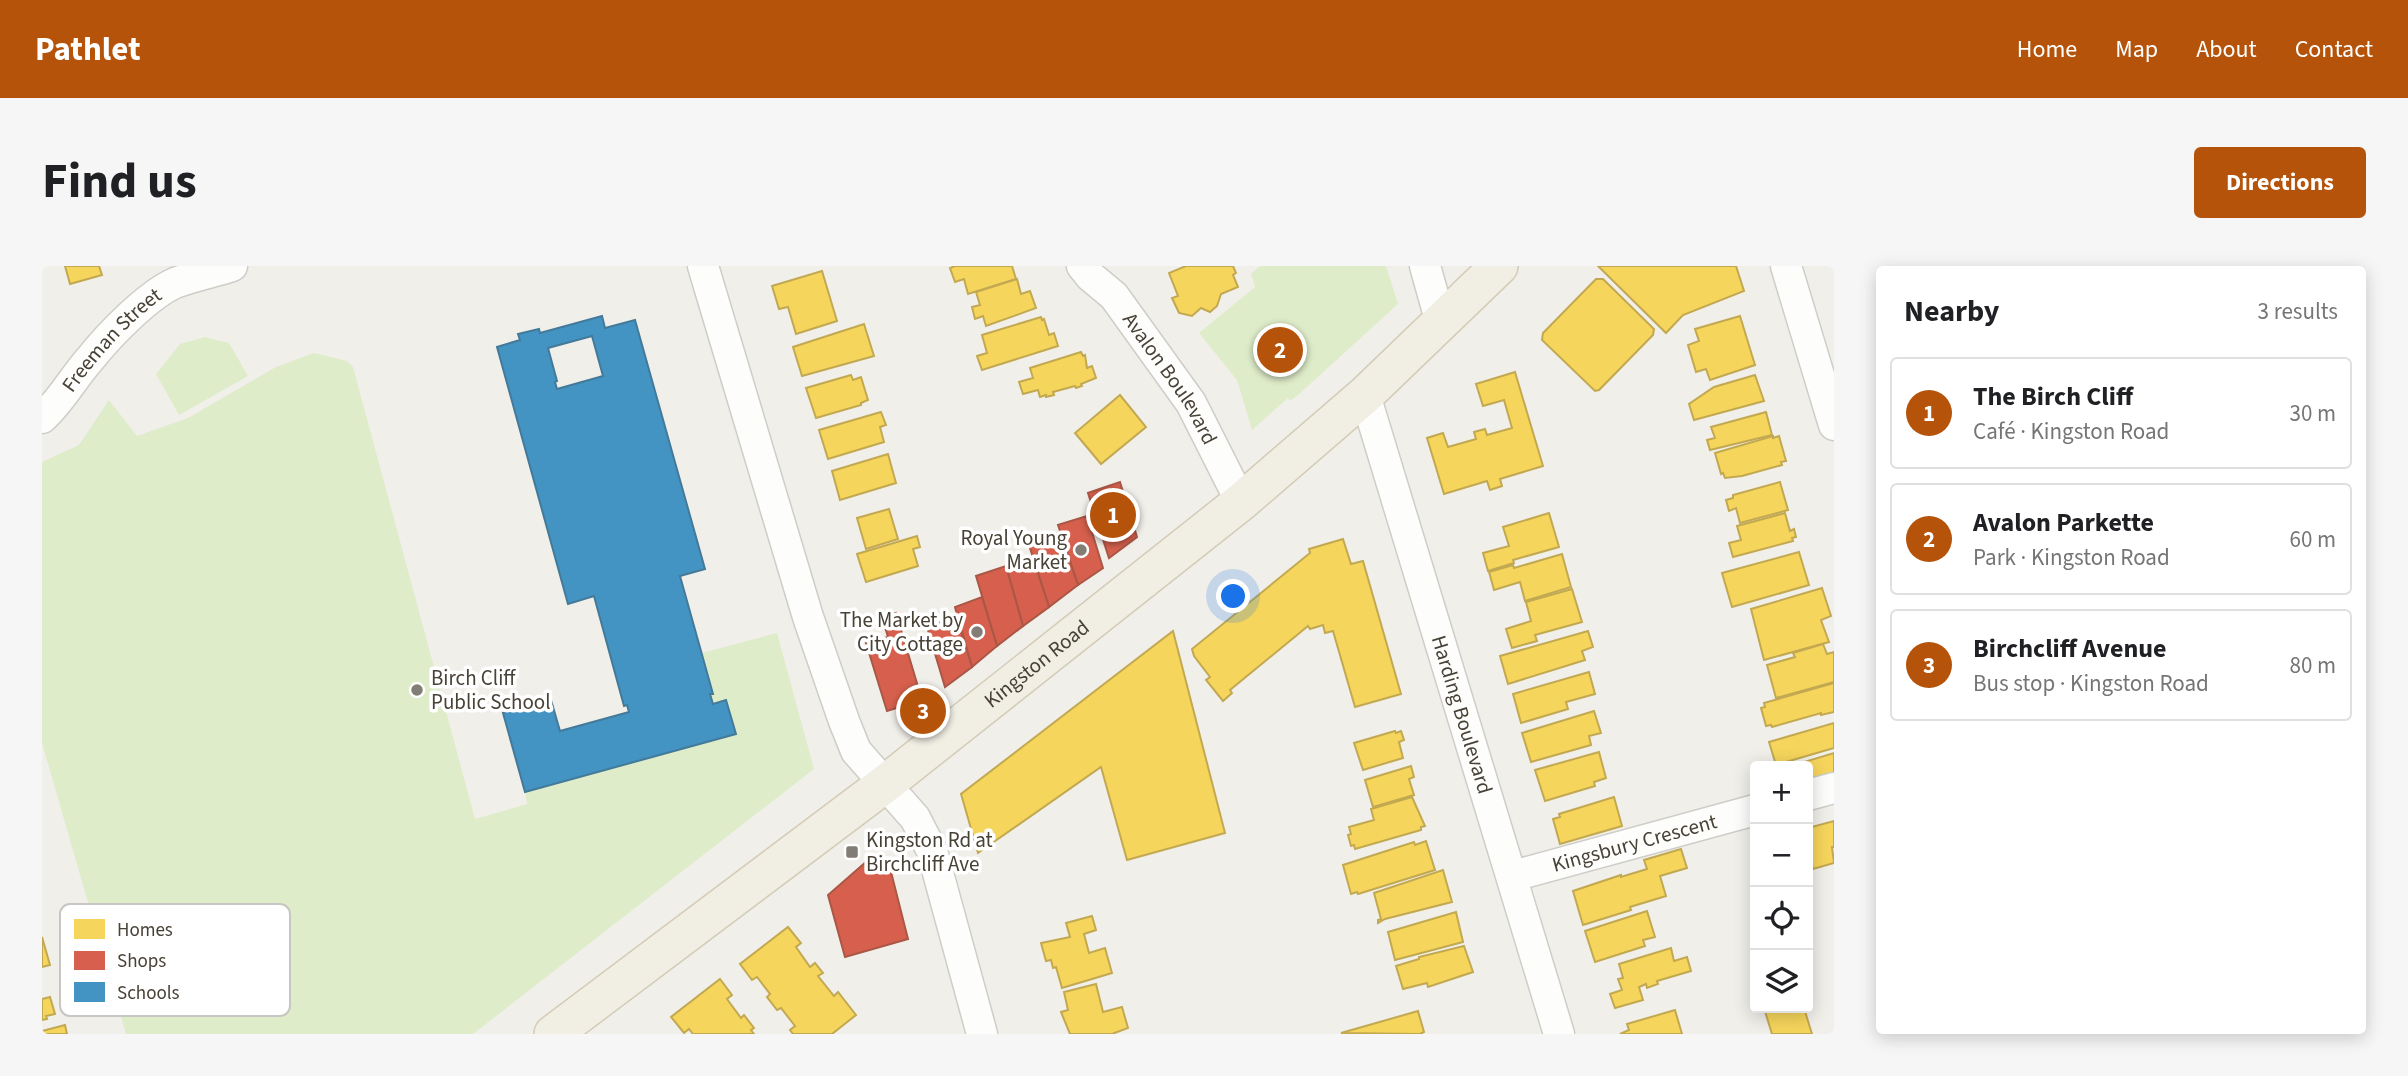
<!DOCTYPE html>
<html lang="en">
<head>
<meta charset="utf-8">
<style>
	body { margin:0; font-family:"Source Sans 3",sans-serif; background:#f6f6f6; color:#202124 }
	.controls { position:absolute; right:21px; bottom:21px; display:grid; overflow:hidden; border-radius:7px; box-shadow:0 4px 18px #0003 }
	.controls button { width:63px; height:63px; display:grid; place-items:center; padding:0; border:0; border-bottom:2px solid #e0e0e0; background:#fff; color:#202124; font:35px sans-serif }
	.you { position:absolute; left:1192px; top:331px; width:24px; height:24px; margin:-18px; border:5px solid #fff; border-radius:50%; background:#1a73e8; box-shadow:0 0 0 10px #1a73e833 }
	.badge { display:grid; place-items:center; width:46px; height:46px; border-radius:50%; background:#b45309; color:#fff; font-size:23px; font-weight:700 }
	.pin { position:absolute; translate:-50% -50%; border:4px solid #fff; box-shadow:0 2px 7px #0006 }
	.list { margin:0; padding:0; list-style:none }
	h2 { display:flex; justify-content:space-between; align-items:center; height:91px; margin:0; padding:0 28px; font-size:30px }
	h2 small { font-size:23px; font-weight:400; color:#757577 }
	.list li { display:grid; grid-template-columns:46px 1fr auto; gap:21px; align-items:center; box-sizing:border-box; height:112px; margin:0 14px 14px; padding:0 14px; border:2px solid #e0e0e0; border-radius:7px }
	.list b { display:block; font-size:26px; white-space:nowrap }
	.list p { margin:0; font-size:23px; white-space:nowrap; color:#757577 }
	.list em { font-size:23px; font-style:normal; color:#757577 }
	.icon { flex:none; width:38px; height:38px; fill:none; stroke:currentColor; stroke-width:2; stroke-linecap:round; stroke-linejoin:round }
	.map { position:relative; flex:none; width:1792px; height:768px; overflow:hidden; border-radius:7px }
	header { display:flex; align-items:center; gap:42px; box-sizing:border-box; height:98px; padding:0 35px; background:#b45309; color:#fff }
	header strong { font-size:33px }
	nav { display:flex; gap:38px; margin-inline-start:auto; font-size:24px }
	.intro { display:flex; align-items:center; justify-content:space-between; box-sizing:border-box; height:168px; padding:0 42px }
	h1 { margin:0; font-size:49px }
	.button { padding:18px 32px; border-radius:7px; background:#b45309; color:#fff; font-size:24px; font-weight:700 }
	main { display:flex; gap:42px; padding:0 42px }
	aside { flex:1; background:#fff; border-radius:7px; box-shadow:0 4px 18px #0003 }
	.map>svg:first-child { display:block }
	.green { fill:#deecc9 }
	.homes { fill:#f6d55c; stroke:#c2a951; stroke-width:2 }
	.shops { fill:#d6604d; stroke:#ab5746; stroke-width:2 }
	.schools { fill:#4393c3; stroke:#447a99; stroke-width:2; fill-rule:evenodd }
	.lines { fill:none; stroke-linecap:round; stroke-linejoin:round }
	.minor-casing { stroke:#cfcdc7; stroke-width:33 }
	.major-casing { stroke:#d4ccb7; stroke-width:40 }
	.minor { stroke:#fdfdfc; stroke-width:30 }
	.major { stroke:#f1eee4; stroke-width:37 }
	.poi-dot { fill:#837e75; stroke:#fff; stroke-width:2.5 }
	.labels { text-anchor:middle; dominant-baseline:central; stroke-width:7; stroke-linejoin:round; paint-order:stroke }
	.street-label { font-size:21px; fill:#484136; stroke:#fff }
	.poi-label { font-size:21px; fill:#484136; stroke:#fff; text-anchor:end }
	.key { fill:#fff; stroke:#c8c6c3; stroke-width:2 }
	.key-label { font-size:19px; fill:#484136 }
</style>
</head>
<body>
<header>
<strong>Pathlet</strong>
<nav><a>Home</a><a>Map</a><a>About</a><a>Contact</a></nav>
</header>
<div class="intro"><h1>Find us</h1><a class="button">Directions</a></div>
<main>
<div class="map">
<svg width="1792" height="768" viewBox="0 0 1792 768">
	<rect width="100%" height="100%" fill="#f1efea"/>
	<g class="green">
		<polygon points="1218,0 1344,0 1356,38 1256,129 1248,135 1246,132 1210,164 1195,114 1157,67 1213,21 1209,8"/>
		<polygon points="163,71 187,77 206,110 137,149 114,108 138,78"/>
		<polygon points="272,87 305,95 311,101 433,553 485,538 483,526 693,468 684,434 671,438 668,428 671,427 660,387 735,367 772,503 431,768 84,768 0,477 0,196 37,179 67,134 95,170 146,152 234,101"/>
	</g>
	<g class="homes">
		<polygon points="23,0 57,0 60,9 28,18"/>
		<polygon points="913,0 970,0 974,13 926,28 922,13 913,16 908,2"/>
		<polygon points="1144,0 1191,0 1194,7 1191,9 1196,21 1179,28 1175,40 1168,46 1159,42 1150,50 1137,47 1130,32 1136,30 1127,7"/>
		<polygon points="1556,0 1694,0 1702,25 1641,49 1624,67"/>
		<polygon points="780,5 795,55 754,68 746,41 737,43 730,20"/>
		<polygon points="975,13 979,28 988,25 994,42 944,60 941,50 933,53 930,41 938,39 934,26"/>
		<polygon points="1554,13 1561,13 1612,63 1611,69 1557,124 1553,125 1500,74 1501,67"/>
		<polygon points="1698,50 1713,99 1668,114 1664,103 1654,106 1646,79 1657,75 1653,63"/>
		<polygon points="999,51 1000,54 1002,53 1007,69 1012,67 1016,80 940,104 935,90 945,87 940,69"/>
		<polygon points="822,58 832,90 760,110 751,81"/>
		<polygon points="1039,86 1041,90 1043,89 1045,102 1050,100 1054,112 1039,118 1040,120 1034,122 1033,120 1011,126 1012,129 1004,131 1004,129 998,131 996,124 981,128 977,116 991,112 988,102"/>
		<polygon points="1473,106 1501,200 1458,213 1460,220 1448,224 1445,215 1402,228 1385,172 1401,167 1406,181 1434,173 1432,166 1443,163 1445,169 1470,162 1462,134 1441,140 1434,118"/>
		<polygon points="809,109 811,114 819,111 826,134 819,137 819,139 774,152 764,122"/>
		<polygon points="1713,109 1722,135 1652,154 1647,138 1672,121"/>
		<polygon points="1078,129 1104,161 1059,198 1033,167"/>
		<polygon points="839,146 844,159 838,161 842,176 786,193 777,164"/>
		<polygon points="1724,146 1730,169 1668,184 1665,174 1673,172 1669,161"/>
		<polygon points="1731,170 1731,172 1737,170 1744,195 1739,196 1740,199 1700,210 1683,212 1681,207 1679,208 1673,187"/>
		<polygon points="846,188 854,217 798,234 790,205"/>
		<polygon points="1738,216 1746,244 1698,257 1694,242 1687,245 1684,234 1691,232 1691,229"/>
		<polygon points="847,243 856,273 824,283 815,252"/>
		<polygon points="1507,247 1517,281 1471,294 1472,297 1446,305 1441,287 1467,280 1461,261"/>
		<polygon points="1743,247 1748,265 1752,263 1754,271 1750,272 1751,275 1691,291 1687,277 1699,274 1695,260"/>
		<polygon points="875,270 878,281 871,283 876,300 824,316 815,288"/>
		<polygon points="1301,273 1309,298 1321,295 1359,428 1313,441 1291,365 1283,367 1281,359 1268,363 1266,360 1188,424 1190,427 1181,435 1164,414 1168,411 1152,390 1150,383 1268,287 1267,283"/>
		<polygon points="1757,286 1767,319 1690,341 1680,307"/>
		<polygon points="1520,288 1529,321 1483,335 1478,316 1452,324 1447,306 1471,299 1472,302"/>
		<polygon points="1780,322 1789,350 1779,354 1787,376 1722,394 1709,343"/>
		<polygon points="1530,323 1540,356 1493,369 1495,375 1470,382 1464,363 1489,355 1484,336"/>
		<polygon points="1131,365 1183,567 1085,594 1059,501 936,587 919,528"/>
		<polygon points="1546,365 1551,381 1540,385 1543,394 1466,418 1458,390"/>
		<polygon points="1781,378 1785,388 1792,386 1792,416 1734,432 1725,399 1753,391 1751,387"/>
		<polygon points="1547,406 1553,428 1524,436 1526,443 1479,457 1471,428"/>
		<polygon points="1792,417 1792,446 1779,449 1779,447 1730,461 1729,459 1724,460 1719,442 1723,441 1722,437"/>
		<polygon points="1552,445 1559,467 1547,470 1549,479 1489,496 1480,467"/>
		<polygon points="1792,457 1792,482 1734,499 1727,476"/>
		<polygon points="1353,465 1354,467 1359,465 1362,474 1357,476 1361,492 1321,504 1312,477"/>
		<polygon points="1557,486 1564,512 1552,516 1553,520 1503,535 1493,504"/>
		<polygon points="1792,487 1792,517 1766,525 1766,500 1749,500"/>
		<polygon points="1369,500 1372,511 1367,513 1372,529 1331,541 1323,514"/>
		<polygon points="1370,531 1383,560 1379,561 1379,564 1313,583 1312,579 1309,580 1306,569 1309,568 1307,561 1332,554 1329,543"/>
		<polygon points="1572,531 1580,560 1518,578 1511,553 1518,551 1517,548"/>
		<polygon points="1792,555 1792,581 1790,581 1792,597 1771,603 1768,590 1766,591 1766,562"/>
		<polygon points="1384,575 1393,604 1316,628 1315,626 1309,628 1301,599 1372,576 1373,579"/>
		<polygon points="1639,583 1645,602 1618,610 1624,630 1588,641 1589,644 1541,659 1531,625 1579,609 1579,611 1605,603 1602,594"/>
		<polygon points="1401,604 1410,636 1343,653 1336,657 1336,654 1339,653 1332,627"/>
		<polygon points="1605,645 1613,671 1601,674 1603,680 1553,696 1543,665"/>
		<polygon points="1414,646 1421,676 1353,694 1346,666"/>
		<polygon points="1050,650 1054,664 1042,668 1047,687 1063,682 1070,707 1020,722 1014,701 1011,702 1009,694 1004,695 999,677 1028,671 1024,657"/>
		<polygon points="746,661 759,677 754,681 768,701 773,697 781,707 776,710 792,730 796,726 814,749 790,768 751,768 748,764 753,760 739,742 735,744 725,731 728,728 715,711 710,714 698,698"/>
		<polygon points="0,671 8,699 0,701"/>
		<polygon points="1422,680 1431,706 1386,721 1385,717 1361,723 1354,700 1377,693 1377,691"/>
		<polygon points="1629,682 1632,695 1645,691 1649,705 1615,715 1616,718 1605,722 1604,718 1597,721 1601,734 1573,742 1568,728 1580,724 1576,713 1581,712 1577,698"/>
		<polygon points="678,713 690,729 685,733 699,752 702,749 712,762 709,764 712,768 651,768 647,763 642,767 629,751"/>
		<polygon points="1054,718 1061,746 1080,741 1086,762 1070,768 1028,768 1019,746 1026,744 1022,726"/>
		<polygon points="8,731 13,748 4,750 5,753 0,754 0,733"/>
		<polygon points="1722,742 1762,742 1770,768 1730,768"/>
		<polygon points="1633,744 1640,768 1578,768 1587,764 1585,758"/>
		<polygon points="1376,745 1382,766 1378,768 1299,767"/>
		<polygon points="23,759 25,768 0,768 0,765"/>
	</g>
	<g class="shops">
		<polygon points="1078,216 1095,271 1067,292 1046,227"/>
		<polygon points="1045,250 1061,302 1036,319 1016,259"/>
		<polygon points="1018,266 1036,319 1007,341 986,276"/>
		<polygon points="991,292 1007,341 981,360 964,300"/>
		<polygon points="964,300 981,360 955,380 934,310"/>
		<polygon points="940,331 955,380 930,401 913,341"/>
		<polygon points="854,347 880,434 845,445 824,377 846,371 840,351"/>
		<polygon points="915,352 930,401 903,421 885,361"/>
		<polygon points="832,589 846,594 866,673 803,691 786,629"/>
	</g>
	<path class="schools" d="M560,50L563,62L593,54L663,303L638,310L671,428H668L671,438L684,434L694,468L483,526L461,447L509,434L518,465L587,446L585,439L582,440L552,330L526,338L455,81L478,74L476,68L497,63L498,67ZM550,70L561,110L515,123L513,116L515,115L506,82Z"/>
	<g class="lines">
		<defs>
			<g id="minor">
				<polyline points="661,0 766,351 802,455 814,485 873,552 890,585 940,768"/>
				<path id="s1" d="M1040,0L1048,10L1072,30L1149,137L1199,236"/>
				<polyline points="1383,0 1399,57"/>
				<polyline points="1744,0 1792,159"/>
				<path id="s2" d="M1323,129L1517,768"/>
				<path id="s3" d="M0,152C19,135 31,112 48,93C67,69 106,29 133,17C151,10 172,6 190,0"/>
				<polyline points="1766,529 1792,522"/>
				<path id="s4" d="M1471,610L1713,544"/>
			</g>
			<g id="major">
				<path id="s5" d="M511,768L843,518L1199,236L1323,129L1457,0"/>
			</g>
		</defs>
		<use href="#minor" class="minor-casing"/>
		<use href="#major" class="major-casing"/>
		<use href="#minor" class="minor"/>
		<use href="#major" class="major"/>
	</g>
	<g class="poi-dot">
		<circle cx="1039" cy="284" r="7"/>
		<circle cx="935" cy="366" r="7"/>
		<circle cx="375" cy="424" r="7"/>
		<rect x="803" y="579" width="14" height="14" rx="3.5"/>
	</g>
	<g class="labels">
		<g class="street-label">
			<text stroke="none"><textPath href="#s3" startOffset="105">Freeman Street</textPath></text>
			<text stroke="none"><textPath href="#s1" startOffset="144">Avalon Boulevard</textPath></text>
			<text stroke="none"><textPath href="#s5" startOffset="609">Kingston Road</textPath></text>
			<text stroke="none"><textPath href="#s2" startOffset="334">Harding Boulevard</textPath></text>
			<text stroke="none"><textPath href="#s4" startOffset="126">Kingsbury Crescent</textPath></text>
		</g>
		<g class="poi-label">
			<text x="1025" y="272">Royal Young<tspan x="1025" dy="24">Market</tspan></text>
			<text x="921" y="354">The Market by<tspan x="921" dy="24">City Cottage</tspan></text>
			<text x="389" y="412" text-anchor="start">Birch Cliff<tspan x="389" dy="24">Public School</tspan></text>
			<text x="824" y="574" text-anchor="start">Kingston Rd at<tspan x="824" dy="24">Birchcliff Ave</tspan></text>
		</g>
	</g>
	<rect x="18" y="638" width="230" height="112" rx="10" class="key"/>
	<rect x="32" y="653" width="31" height="20" fill="#f6d55c"/>
	<rect x="32" y="685" width="31" height="19" fill="#d6604d"/>
	<rect x="32" y="716" width="31" height="20" fill="#4393c3"/>
	<g class="key-label">
		<text x="75" y="670">Homes</text>
		<text x="75" y="701">Shops</text>
		<text x="75" y="733">Schools</text>
	</g>
</svg>
<div class="controls">
<button>+</button>
<button>−</button>
<button><svg class="icon" aria-label="locate" viewBox="0 0 24 24"><circle cx="12" cy="12" r="6"/><path d="M12 2v4M12 18v4M2 12h4M18 12h4"/></svg></button>
<button><svg class="icon" aria-label="layers" viewBox="0 0 24 24"><path d="M12 4l9 5-9 5-9-5zM3 14l9 5 9-5"/></svg></button>
</div>
<div class="you"></div>
<div class="pin badge" style="left:1071px;top:249px">1</div>
<div class="pin badge" style="left:1238px;top:84px">2</div>
<div class="pin badge" style="left:881px;top:445px">3</div>
</div>
<aside>
<h2>Nearby<small>3 results</small></h2>
<ul class="list">
<li><span class="badge">1</span><div><b>The Birch Cliff</b><p>Café · Kingston Road</p></div><em>30 m</em></li>
<li><span class="badge">2</span><div><b>Avalon Parkette</b><p>Park · Kingston Road</p></div><em>60 m</em></li>
<li><span class="badge">3</span><div><b>Birchcliff Avenue</b><p>Bus stop · Kingston Road</p></div><em>80 m</em></li>
</ul>
</aside>
</main>
</body>
</html>
